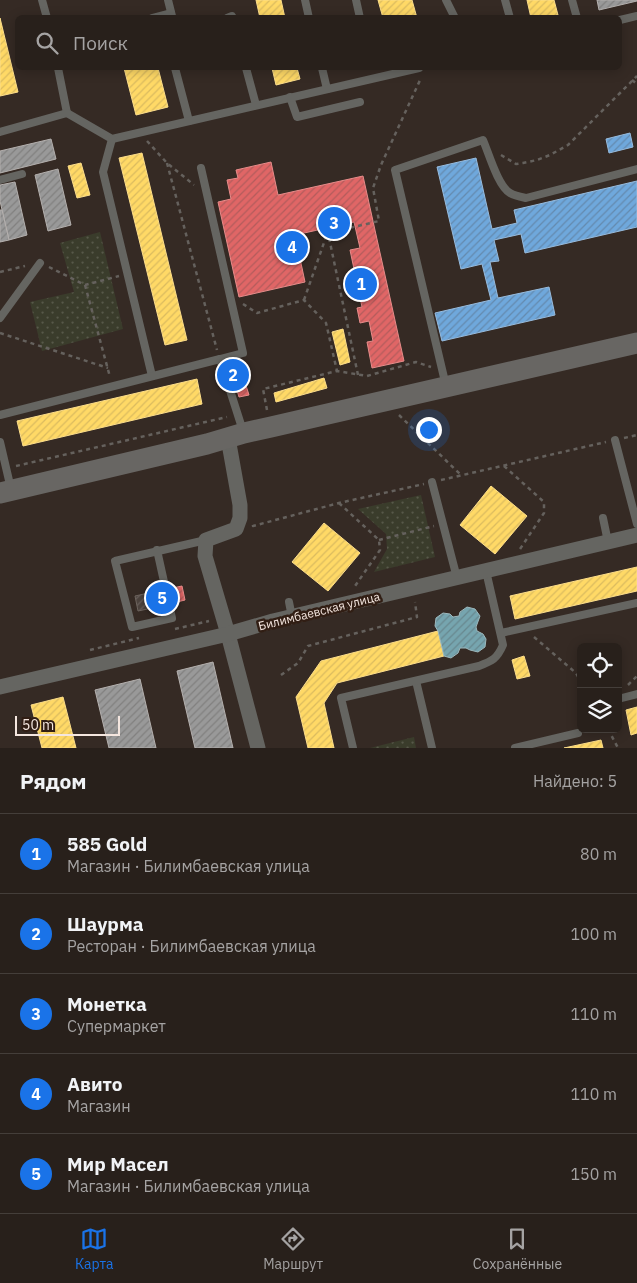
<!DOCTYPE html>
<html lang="ru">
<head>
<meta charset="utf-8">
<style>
	body { margin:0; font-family:"IBM Plex Sans",sans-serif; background:#342d28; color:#f1f3f6 }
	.controls { position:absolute; right:15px; bottom:15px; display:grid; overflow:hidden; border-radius:8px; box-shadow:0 2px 12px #0003 }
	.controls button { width:45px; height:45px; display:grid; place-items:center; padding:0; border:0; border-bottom:1px solid #443e3a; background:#28201b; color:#f1f3f6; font:25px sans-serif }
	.scale { position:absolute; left:15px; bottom:12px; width:105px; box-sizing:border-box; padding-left:5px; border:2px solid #f4e6df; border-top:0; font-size:14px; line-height:18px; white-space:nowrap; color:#f4e6df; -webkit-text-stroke:4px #311e14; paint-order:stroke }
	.you { position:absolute; left:428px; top:429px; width:18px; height:18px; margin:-12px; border:4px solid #fff; border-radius:50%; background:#1a73e8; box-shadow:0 0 0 8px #1a73e833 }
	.badge { display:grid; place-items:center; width:32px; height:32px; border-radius:50%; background:#1a73e8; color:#fff; font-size:16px; font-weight:700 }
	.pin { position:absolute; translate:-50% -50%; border:2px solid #fff; box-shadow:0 1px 5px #0006 }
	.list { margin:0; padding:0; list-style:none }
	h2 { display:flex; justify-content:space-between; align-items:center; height:65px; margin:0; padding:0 20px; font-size:21px }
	h2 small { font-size:16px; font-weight:400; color:#a5a3a3 }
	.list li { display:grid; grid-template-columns:32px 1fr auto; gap:15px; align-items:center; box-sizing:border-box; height:80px; padding:0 20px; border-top:1px solid #443e3a }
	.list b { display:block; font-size:19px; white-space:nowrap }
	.list p { margin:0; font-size:16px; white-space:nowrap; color:#a5a3a3 }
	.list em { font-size:16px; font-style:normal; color:#a5a3a3 }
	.icon { flex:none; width:28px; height:28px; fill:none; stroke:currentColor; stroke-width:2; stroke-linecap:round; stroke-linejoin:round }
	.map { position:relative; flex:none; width:637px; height:748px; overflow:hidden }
	.search { position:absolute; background:#28201b; box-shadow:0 2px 12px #0003; left:15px; right:15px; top:15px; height:55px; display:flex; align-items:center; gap:12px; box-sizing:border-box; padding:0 18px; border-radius:8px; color:#a5a3a3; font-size:19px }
	.sheet { height:465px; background:#28201b }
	nav { display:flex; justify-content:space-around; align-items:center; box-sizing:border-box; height:70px; border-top:1px solid #443e3a; background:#28201b; font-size:14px; color:#a5a3a3 }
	nav a { display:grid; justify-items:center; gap:2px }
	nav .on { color:#1a73e8 }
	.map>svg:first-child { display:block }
	.park { fill:url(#park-dots) }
	.homes { fill:url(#homes-hatch); stroke:#fcdd8a }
	.shops { fill:url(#shops-hatch); stroke:#e68c8a }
	.schools { fill:url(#schools-hatch); stroke:#97bbdd }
	.public { fill:url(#public-hatch); stroke:#9cb8bd }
	.industry { fill:url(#industry-hatch); stroke:#b4b0ae }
	.building { fill:url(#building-hatch); stroke:#6c635d }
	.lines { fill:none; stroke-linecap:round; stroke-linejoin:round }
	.path { stroke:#65615d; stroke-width:2.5; stroke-dasharray:4 4; stroke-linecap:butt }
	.service { stroke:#656561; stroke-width:8 }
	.minor { stroke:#656561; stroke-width:15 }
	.secondary { stroke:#686663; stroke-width:21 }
	.labels { text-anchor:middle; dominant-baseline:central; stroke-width:5; stroke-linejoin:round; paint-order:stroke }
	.street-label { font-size:12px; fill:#f4e6df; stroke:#311e14 }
</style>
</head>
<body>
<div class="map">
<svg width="637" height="748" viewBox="0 0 637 748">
	<defs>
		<pattern id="park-dots" width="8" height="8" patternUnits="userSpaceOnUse" patternTransform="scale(1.25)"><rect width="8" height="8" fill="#3a3c2b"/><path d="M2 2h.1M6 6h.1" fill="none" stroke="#575849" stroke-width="1.8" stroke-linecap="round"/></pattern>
		<pattern id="homes-hatch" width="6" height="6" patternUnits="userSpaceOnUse" patternTransform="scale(1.25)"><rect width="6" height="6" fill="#ffd966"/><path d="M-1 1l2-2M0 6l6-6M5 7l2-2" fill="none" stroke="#dbbb5f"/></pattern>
		<pattern id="shops-hatch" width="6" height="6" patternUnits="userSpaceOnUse" patternTransform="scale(1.25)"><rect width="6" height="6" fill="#e06666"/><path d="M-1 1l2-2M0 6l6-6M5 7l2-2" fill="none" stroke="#b35c5c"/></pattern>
		<pattern id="schools-hatch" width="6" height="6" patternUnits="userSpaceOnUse" patternTransform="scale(1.25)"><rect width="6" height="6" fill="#6fa8dc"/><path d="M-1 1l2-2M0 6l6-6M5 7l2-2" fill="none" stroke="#648aae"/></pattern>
		<pattern id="public-hatch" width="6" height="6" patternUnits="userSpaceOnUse" patternTransform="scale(1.25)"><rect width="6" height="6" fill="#76a5af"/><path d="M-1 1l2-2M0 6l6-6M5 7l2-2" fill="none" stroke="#68888f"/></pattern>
		<pattern id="industry-hatch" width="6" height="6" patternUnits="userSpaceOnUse" patternTransform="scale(1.25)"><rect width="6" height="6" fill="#999"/><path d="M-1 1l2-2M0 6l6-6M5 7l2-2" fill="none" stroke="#81807f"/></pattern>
		<pattern id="building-hatch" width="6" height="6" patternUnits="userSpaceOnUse" patternTransform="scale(1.25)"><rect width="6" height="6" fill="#4b423d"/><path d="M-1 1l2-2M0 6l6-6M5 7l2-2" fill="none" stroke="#665d59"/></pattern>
	</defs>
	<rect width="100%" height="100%" fill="#352a24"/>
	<g class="park">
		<polygon points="100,232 123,329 42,351 30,302 74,292 60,243"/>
		<polygon points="421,495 435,557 374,572 387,549 386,534 358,509"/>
		<polygon points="414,737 416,748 370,748"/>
	</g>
	<g class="homes">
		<polygon points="256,0 281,0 285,18 260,18"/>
		<polygon points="378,0 412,0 417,18 383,18"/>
		<polygon points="527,0 554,0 558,15 547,18 531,18"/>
		<polygon points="0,18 18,92 0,96"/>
		<polygon points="124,68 158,68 168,107 136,115"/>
		<polygon points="272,68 297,68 300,79 276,85"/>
		<polygon points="142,153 187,340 165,345 119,158"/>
		<polygon points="81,163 90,195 77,198 68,166"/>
		<polygon points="343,329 350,362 340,365 332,332"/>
		<polygon points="324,378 327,388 276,402 274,393"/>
		<polygon points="197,379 202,404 23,446 17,421"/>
		<polygon points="491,486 527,516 495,554 460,525"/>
		<polygon points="324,523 360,553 328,591 292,562"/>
		<polygon points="637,567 637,591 515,619 510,596"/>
		<polygon points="438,631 444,656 337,683 324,703 334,748 308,748 296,697 321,661"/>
		<polygon points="524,656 530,676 517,679 512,660"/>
		<polygon points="63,697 76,748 42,748 31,705"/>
		<polygon points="637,707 637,733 631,735 626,710"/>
		<polygon points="601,740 603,748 564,748"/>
	</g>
	<g class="shops">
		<polygon points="271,162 278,195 363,176 404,361 372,368 367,342 373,341 369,321 360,323 357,308 362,307 350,250 360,248 354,222 295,235 305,282 239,297 218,202 231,199 227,180 238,178 236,170"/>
		<polygon points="237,357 249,395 239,397 228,360"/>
		<polygon points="182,586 185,600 157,607 153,592"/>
	</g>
	<g class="schools">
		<polygon points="630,133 633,147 609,153 606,139"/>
		<polygon points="476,158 492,229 517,223 514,210 637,181 637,227 525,253 521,234 494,240 499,261 490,262 498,298 549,287 555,315 442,341 435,313 491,300 482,264 461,269 437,167"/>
	</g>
	<polygon class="public" points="467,607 475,609 480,616 476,627 477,631 483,634 486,639 485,647 478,652 470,650 466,648 460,648 458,653 451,658 444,656 438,631 435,626 436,618 443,613 450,614 453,617 459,616 460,612"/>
	<g class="industry">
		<polygon points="597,0 637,0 637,1 599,10"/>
		<polygon points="51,139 56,159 0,173 0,151"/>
		<polygon points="58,169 71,225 48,231 35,175"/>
		<polygon points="15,182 27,235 9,240 0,201 0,185"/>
		<polygon points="0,210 2,210 9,240 0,242"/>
		<polygon points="213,662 233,748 195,748 177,671"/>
		<polygon points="140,679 156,748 109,748 95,690"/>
	</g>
	<polygon class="building" points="153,592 157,607 138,611 135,596"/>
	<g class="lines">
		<g class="path">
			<polyline points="632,80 637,84"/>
			<polyline points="147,141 167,163 194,185"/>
			<polyline points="501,155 516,164 523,163 537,160 550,155 568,145 637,76"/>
			<polyline points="167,163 217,350"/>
			<polyline points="49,267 85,285 119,276"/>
			<polyline points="0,272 25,266"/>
			<polyline points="85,285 110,377"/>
			<polyline points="304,300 327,234"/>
			<polyline points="243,304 257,313 304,300 326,323 337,371"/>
			<polyline points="0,333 108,368"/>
			<polyline points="358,375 328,233 379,221 373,188 381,165 421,78"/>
			<polyline points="267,410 263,389 337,371 367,376 416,362 431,367"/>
			<polyline points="399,415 461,475"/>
			<polyline points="624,438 637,435"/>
			<polyline points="16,466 227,417"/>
			<polyline points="504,466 544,502 544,513 520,549"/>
			<polyline points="441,480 606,442"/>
			<polyline points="339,503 379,540 380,550 355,586"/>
			<polyline points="253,525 253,526 339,503 424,484"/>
			<polyline points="379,540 434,526"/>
			<polyline points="175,629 209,621"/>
			<polyline points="534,637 576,673 581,682"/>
			<polyline points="90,650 139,638"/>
			<polyline points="281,675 298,663 308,646 417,617 415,602"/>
			<polyline points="628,685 637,676"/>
			<polyline points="608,729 618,748"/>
		</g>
		<g class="service">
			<polyline points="42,0 47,18"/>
			<polyline points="168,0 172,16"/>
			<polyline points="305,0 309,18"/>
			<polyline points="356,0 360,18"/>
			<polyline points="446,0 455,18"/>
			<polyline points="505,0 510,18"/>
			<polyline points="572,0 577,18"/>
			<polyline points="152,18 171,13"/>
			<polyline points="227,18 232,16 233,18"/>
			<polyline points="620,20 637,16"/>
			<polyline points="58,68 67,113"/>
			<polyline points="175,68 189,121"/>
			<polyline points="246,68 256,105"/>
			<polyline points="322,68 327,89"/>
			<polyline points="290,97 297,117 360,102"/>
			<polyline points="0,132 67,113 112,139 419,68"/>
			<polyline points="112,139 103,172 152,376"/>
			<polyline points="201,168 243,353 220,359"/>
			<polyline points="0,180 22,174"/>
			<polyline points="0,318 40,263"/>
			<path d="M446,386L395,170L483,140C489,154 498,186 510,193C515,196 521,197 526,198L637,169"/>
			<polyline points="0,415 220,359 243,431"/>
			<polyline points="615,440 637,524"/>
			<polyline points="0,442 11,489"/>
			<polyline points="432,482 457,578"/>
			<polyline points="603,518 608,542"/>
			<polyline points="157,550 172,618 132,627 115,561 206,540"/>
			<polyline points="289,602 292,617"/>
			<polyline points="501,633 637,603"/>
			<polyline points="416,681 432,748"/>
			<polyline points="618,699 637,694"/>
			<path d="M353,748L341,698L479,666C492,661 497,659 503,645L486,571"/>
			<polyline points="515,748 578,733"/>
		</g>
		<g class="minor">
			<polyline points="228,438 240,505 240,518 236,529 206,540 205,556 228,634 258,748"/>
			<polyline points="0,687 228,634 273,621 637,535"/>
		</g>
		<polyline class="secondary" points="0,493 207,444 244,433 271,427 637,343"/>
	</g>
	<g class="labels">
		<g class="street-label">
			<text transform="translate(319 611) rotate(-14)">Билимбаевская улица</text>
		</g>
	</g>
</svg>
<div class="controls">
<button><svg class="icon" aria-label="locate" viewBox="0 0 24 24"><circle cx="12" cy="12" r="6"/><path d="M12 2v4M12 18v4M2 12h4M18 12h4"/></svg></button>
<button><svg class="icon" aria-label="layers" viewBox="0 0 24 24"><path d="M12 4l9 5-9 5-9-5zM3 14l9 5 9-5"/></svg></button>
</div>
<div class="scale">50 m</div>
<div class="you"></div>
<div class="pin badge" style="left:361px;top:284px">1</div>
<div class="pin badge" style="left:233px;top:375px">2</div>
<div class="pin badge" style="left:334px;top:223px">3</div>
<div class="pin badge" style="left:292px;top:247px">4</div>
<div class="pin badge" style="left:162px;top:598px">5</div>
<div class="search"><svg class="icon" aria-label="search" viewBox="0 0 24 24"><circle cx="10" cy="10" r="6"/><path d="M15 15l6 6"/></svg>Поиск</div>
</div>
<section class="sheet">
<h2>Рядом<small>Найдено: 5</small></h2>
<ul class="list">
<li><span class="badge">1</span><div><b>585 Gold</b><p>Магазин · Билимбаевская улица</p></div><em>80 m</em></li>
<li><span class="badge">2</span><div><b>Шаурма</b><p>Ресторан · Билимбаевская улица</p></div><em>100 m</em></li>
<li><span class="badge">3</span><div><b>Монетка</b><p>Супермаркет</p></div><em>110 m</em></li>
<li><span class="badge">4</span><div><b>Авито</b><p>Магазин</p></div><em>110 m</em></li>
<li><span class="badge">5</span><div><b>Мир Масел</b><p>Магазин · Билимбаевская улица</p></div><em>150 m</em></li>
</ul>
</section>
<nav>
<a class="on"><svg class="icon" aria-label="map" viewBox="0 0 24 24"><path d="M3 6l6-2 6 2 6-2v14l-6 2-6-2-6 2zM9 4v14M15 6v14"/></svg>Карта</a>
<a><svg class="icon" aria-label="directions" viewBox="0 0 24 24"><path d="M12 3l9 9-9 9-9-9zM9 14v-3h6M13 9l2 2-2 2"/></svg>Маршрут</a>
<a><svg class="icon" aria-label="saved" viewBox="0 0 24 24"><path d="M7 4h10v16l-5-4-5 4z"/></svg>Сохранённые</a>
</nav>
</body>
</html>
